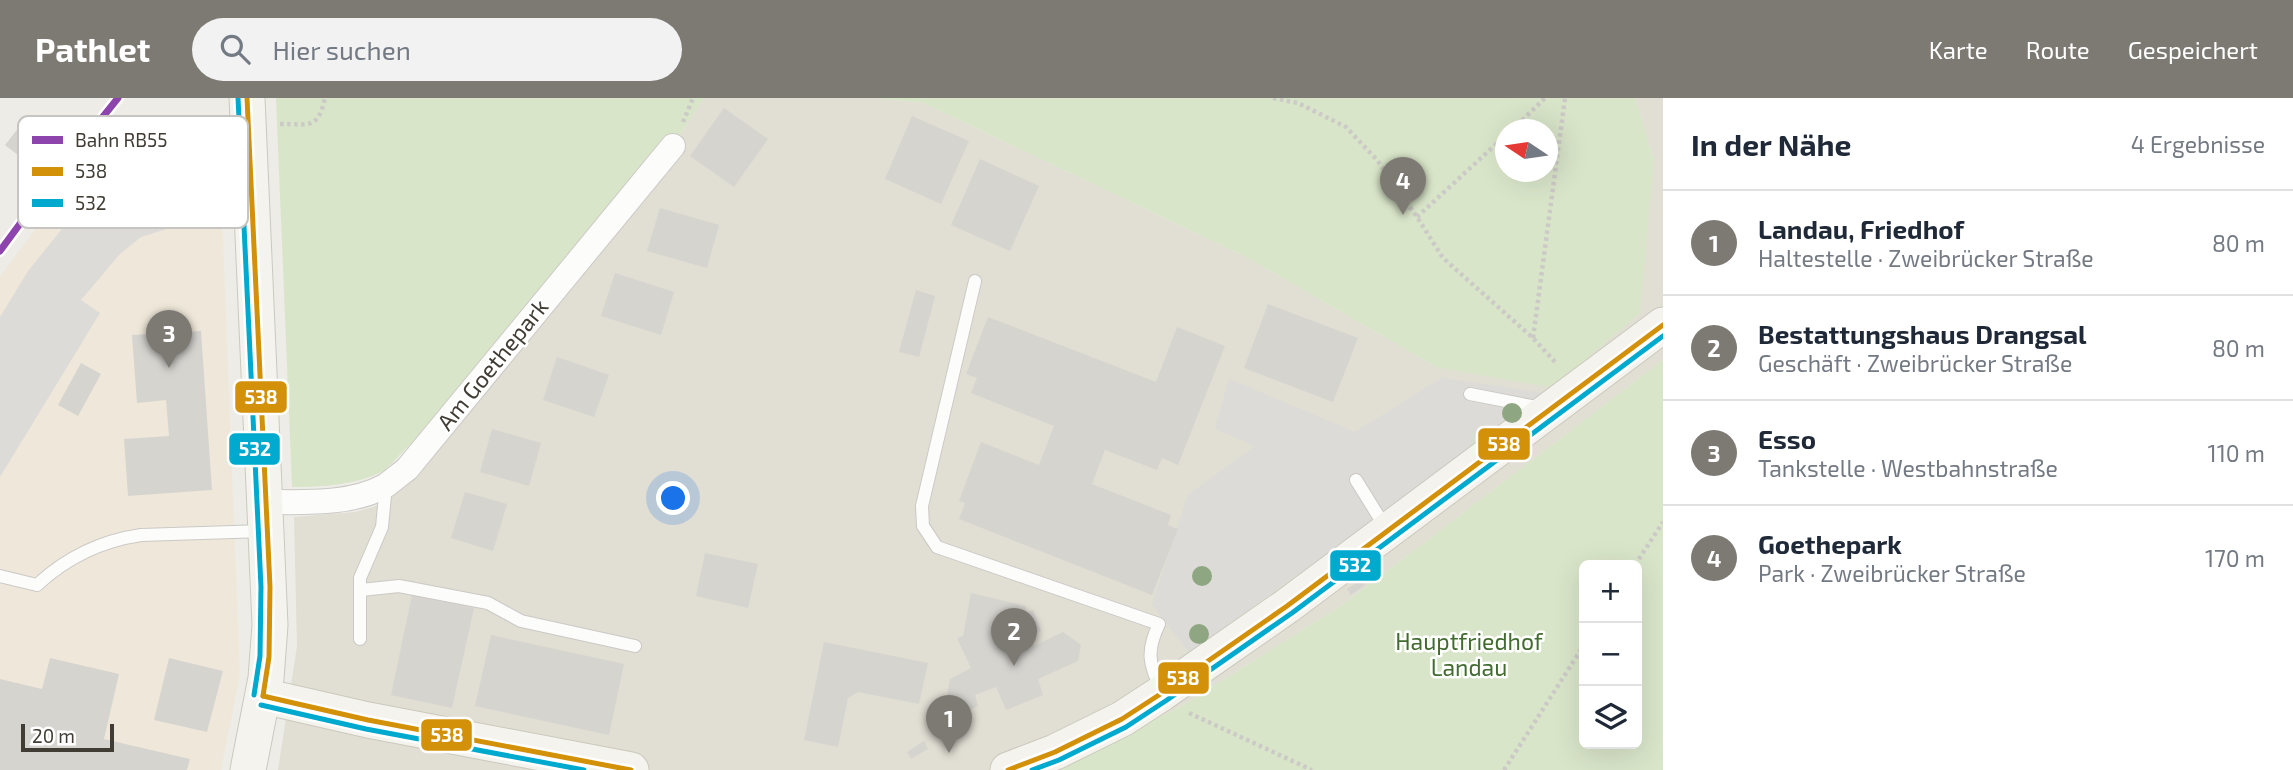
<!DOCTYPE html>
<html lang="de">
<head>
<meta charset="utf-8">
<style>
	body { margin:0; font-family:"Exo 2",sans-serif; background:#f2f2f3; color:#1f2937 }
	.controls { position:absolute; right:21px; bottom:21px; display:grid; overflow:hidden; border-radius:10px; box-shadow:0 7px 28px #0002 }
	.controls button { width:63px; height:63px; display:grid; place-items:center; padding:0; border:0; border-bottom:2px solid #e0e1e3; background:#fff; color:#1f2937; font:35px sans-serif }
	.compass { position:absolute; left:1495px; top:21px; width:63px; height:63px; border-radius:50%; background:#fff; box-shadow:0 7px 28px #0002; rotate:283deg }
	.scale { position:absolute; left:21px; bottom:18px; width:93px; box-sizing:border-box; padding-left:7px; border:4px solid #413d34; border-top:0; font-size:19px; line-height:24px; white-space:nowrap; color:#413d34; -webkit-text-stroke:5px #fff; paint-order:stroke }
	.you { position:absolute; left:674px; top:401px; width:24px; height:24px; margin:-18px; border:5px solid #fff; border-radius:50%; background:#1a73e8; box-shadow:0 0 0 10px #1a73e833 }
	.badge { display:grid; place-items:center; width:46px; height:46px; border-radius:50%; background:#7d7a73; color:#fff; font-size:23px; font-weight:700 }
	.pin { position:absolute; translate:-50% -58px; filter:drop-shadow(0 2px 4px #0008) }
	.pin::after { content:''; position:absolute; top:37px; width:24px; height:21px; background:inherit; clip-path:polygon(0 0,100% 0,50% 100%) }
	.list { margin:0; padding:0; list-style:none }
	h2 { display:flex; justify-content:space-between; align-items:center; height:91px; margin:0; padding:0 28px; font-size:30px }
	h2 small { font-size:23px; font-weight:400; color:#747a83 }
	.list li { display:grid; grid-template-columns:46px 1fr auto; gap:21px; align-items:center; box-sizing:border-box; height:105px; padding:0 28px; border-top:2px solid #e0e1e3 }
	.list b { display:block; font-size:26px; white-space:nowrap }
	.list p { margin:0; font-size:23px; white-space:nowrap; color:#747a83 }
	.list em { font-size:23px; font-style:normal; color:#747a83 }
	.icon { flex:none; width:38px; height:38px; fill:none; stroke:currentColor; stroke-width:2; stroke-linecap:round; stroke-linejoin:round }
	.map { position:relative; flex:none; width:1663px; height:672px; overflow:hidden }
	header { display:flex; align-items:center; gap:42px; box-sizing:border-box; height:98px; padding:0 35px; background:#7d7a73; color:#fff }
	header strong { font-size:33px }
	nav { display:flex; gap:38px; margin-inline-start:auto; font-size:24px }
	.search { width:490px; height:63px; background:#f2f2f3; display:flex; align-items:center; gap:18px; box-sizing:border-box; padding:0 24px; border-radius:38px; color:#747a83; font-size:26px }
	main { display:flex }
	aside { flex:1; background:#fff }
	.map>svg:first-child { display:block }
	.residential { fill:#e1ded4 }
	.commercial { fill:#efe8da }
	.green { fill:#d9e5c9; fill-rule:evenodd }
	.parking { fill:#dcdbd7 }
	.building { fill:#d6d4cf }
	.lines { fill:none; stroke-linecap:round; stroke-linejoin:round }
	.lane-casing { stroke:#cbc9c5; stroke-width:14 }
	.street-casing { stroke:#cbc9c5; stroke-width:26 }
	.secondary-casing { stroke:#cbc9be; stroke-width:37 }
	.path { stroke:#cbcac6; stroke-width:4.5; stroke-dasharray:3.5 3.5; stroke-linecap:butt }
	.lane { stroke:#fcfcfb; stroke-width:12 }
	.street { stroke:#fcfcfb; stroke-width:24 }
	.secondary { stroke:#f4f3ed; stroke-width:35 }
	.bus-1-casing { stroke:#fff; stroke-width:10 }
	.bus-2-casing { stroke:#fff; stroke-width:10 }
	.bus-1 { stroke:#d3910a; stroke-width:5 }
	.bus-2 { stroke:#00a9ce; stroke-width:5 }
	.rail-1-casing { stroke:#fff; stroke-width:12 }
	.rail-1 { stroke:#8e44ad; stroke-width:7 }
	.tree { fill:#8fa682 }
	.labels { text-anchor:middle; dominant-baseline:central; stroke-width:5; stroke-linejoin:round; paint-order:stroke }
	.street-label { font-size:23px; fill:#413d34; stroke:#fff }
	.park-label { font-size:23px; fill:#426c2f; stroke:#fff }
	.key { fill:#fff; stroke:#c6c5c2; stroke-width:2 }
	.key-label { font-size:19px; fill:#413d34 }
	.line-badge { stroke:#fff; stroke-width:2.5 }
	.badge-label { font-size:19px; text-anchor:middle; font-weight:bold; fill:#fff }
</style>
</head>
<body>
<header>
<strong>Pathlet</strong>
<div class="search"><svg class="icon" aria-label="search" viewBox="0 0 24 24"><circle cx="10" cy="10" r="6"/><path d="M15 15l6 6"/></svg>Hier suchen</div>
<nav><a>Karte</a><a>Route</a><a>Gespeichert</a></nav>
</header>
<main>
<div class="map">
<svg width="1663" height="672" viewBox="0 0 1663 672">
	<rect width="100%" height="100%" fill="#edece7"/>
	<polygon class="residential" points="704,0 877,0 923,5 1248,160 1436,269 1654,62 1635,0 1663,0 1663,262 1342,507 1178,610 1049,672 278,672 297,548 294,419 355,414 373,409 391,400 504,251 673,48"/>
	<polygon class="commercial" points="220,64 240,577 221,672 0,672 0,179 73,81"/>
	<g class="green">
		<path d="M276,0H704L673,48L504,251L384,373C354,387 325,389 292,389Z"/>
		<path d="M877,0H1635L1654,62L1640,215L1553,290L1436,269L1248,160L923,5ZM1506,32H1548V74H1506Z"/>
		<path d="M1663,262V672H1049L1178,610L1342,507ZM1584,467H1637V646H1584Z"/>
	</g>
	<g class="parking">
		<polygon points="221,80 223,128 167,131 141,139 120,156 81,202 100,215 0,379 0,219 28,173 91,95 107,108 139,93"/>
		<polygon points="1442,280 1550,296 1189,554 1152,506 1188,397 1255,348 1215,331 1229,281 1355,334"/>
	</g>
	<g class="building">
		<polygon points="724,10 768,41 734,89 690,58"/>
		<polygon points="912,18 969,43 941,106 885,81"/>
		<polygon points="27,19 48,36 27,64 5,47"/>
		<polygon points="980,61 1039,88 1010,153 951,127"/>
		<polygon points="660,110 719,127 707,170 647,153"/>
		<polygon points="615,175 674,194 661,237 601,218"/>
		<polygon points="916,192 935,198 919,259 899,254"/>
		<polygon points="1268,206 1358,240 1333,304 1244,270"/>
		<polygon points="988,219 1156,284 1177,229 1225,248 1178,367 1162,360 1157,372 1105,352 1092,386 1171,417 1168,427 1178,431 1152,497 959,421 965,405 959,403 981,344 1039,367 1054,328 971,295 977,280 966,276"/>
		<polygon points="201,233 212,392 128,398 124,341 169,338 166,302 137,305 132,237"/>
		<polygon points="557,259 609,277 594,319 543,302"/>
		<polygon points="81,265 101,276 78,318 58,307"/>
		<polygon points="492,331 541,345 529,388 480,374"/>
		<polygon points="465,394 507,406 493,453 451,440"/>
		<polygon points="705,455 758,466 748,510 696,498"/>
		<polygon points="1361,482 1365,487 1351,497 1347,491"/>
		<polygon points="971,495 1025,508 1027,514 1033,512 1041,533 1031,538 1034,548 1063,534 1081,547 1078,563 1038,581 1043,597 1006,612 996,589 975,597 978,608 942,625 950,581 971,570 957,540 963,538"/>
		<polygon points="412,497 474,510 452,610 391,597"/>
		<polygon points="491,537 624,566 609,637 475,608"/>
		<polygon points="824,544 928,565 919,606 858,594 848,600 838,649 804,642"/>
		<polygon points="50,560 119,576 104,641 190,661 187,672 0,672 0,581 42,591"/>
		<polygon points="169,560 223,573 207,634 154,622"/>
		<polygon points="924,643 928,651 911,661 907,654"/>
	</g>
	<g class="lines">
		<defs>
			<g id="lane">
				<path d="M975,183L922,408L923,428L937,449L1159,526C1146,553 1149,566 1161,592"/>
				<polyline points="1470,296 1542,310"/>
				<polyline points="1356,382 1387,432"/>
				<path d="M0,478L37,487C67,459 100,443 141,437L264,433"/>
				<polyline points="361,492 399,488 488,505 521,523 635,548"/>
				<polyline points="360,541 360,480 382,429 386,387"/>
			</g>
			<path id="street" d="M266,404C305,404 350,407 385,388C392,383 399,377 407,371L673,48"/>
			<g id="secondary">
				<polyline points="247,0 270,527 266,580 248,672"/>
				<polyline points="263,598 368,622 631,672"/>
				<polyline points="1008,672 1055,654 1122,621 1162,595 1287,508 1663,227"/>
			</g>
		</defs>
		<use href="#lane" class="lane-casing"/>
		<use href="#street" class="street-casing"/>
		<use href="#secondary" class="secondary-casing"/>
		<g class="path">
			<polyline points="1273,0 1298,5 1346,29 1377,62 1417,119 1443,160 1533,240 1557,266"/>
			<polyline points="683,24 693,0"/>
			<path d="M280,26C309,26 318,32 325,0"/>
			<polyline points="1512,32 1545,0"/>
			<polyline points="1417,119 1506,37"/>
			<polyline points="1533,240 1565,0"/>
			<polyline points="1635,467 1663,424"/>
			<polyline points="1189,615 1312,672"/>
			<polyline points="1504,672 1584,547"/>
		</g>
		<use href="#lane" class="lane"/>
		<use href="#street" class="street"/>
		<use href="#secondary" class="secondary"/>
		<defs>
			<g id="bus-1">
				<polyline points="247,0 270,489 269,559 263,598"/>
				<polyline points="263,598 368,622 631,672"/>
				<polyline points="1008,672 1055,654 1122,621 1162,595 1287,508 1663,227"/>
			</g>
			<g id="bus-2">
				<polyline points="238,0 261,489 260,558 254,597"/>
				<polyline points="261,607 366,631 584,672"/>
				<polyline points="1032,672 1059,662 1126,629 1167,602 1292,515 1663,238"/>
			</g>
		</defs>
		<use href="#bus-1" class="bus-1-casing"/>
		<use href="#bus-2" class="bus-2-casing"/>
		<use href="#bus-1" class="bus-1"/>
		<use href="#bus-2" class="bus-2"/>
		<defs>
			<polyline id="rail-1" points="0,153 56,77 118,0"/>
		</defs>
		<use href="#rail-1" class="rail-1-casing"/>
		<use href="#rail-1" class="rail-1"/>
	</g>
	<g class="tree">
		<circle cx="1512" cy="315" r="10"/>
		<circle cx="1202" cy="478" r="10"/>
		<circle cx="1199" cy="536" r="10"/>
	</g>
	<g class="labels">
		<g class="street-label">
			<text transform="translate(492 266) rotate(-51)">Am Goethepark</text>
		</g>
		<g class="park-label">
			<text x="1469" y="543">Hauptfriedhof<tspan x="1469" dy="26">Landau</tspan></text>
		</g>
	</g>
	<rect x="18" y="18" width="230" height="112" rx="10" class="key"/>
	<rect x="32" y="38" width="31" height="8" fill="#8e44ad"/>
	<rect x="32" y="69" width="31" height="9" fill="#d3910a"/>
	<rect x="32" y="101" width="31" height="8" fill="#00a9ce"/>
	<g class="key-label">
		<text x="75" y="49">Bahn RB55</text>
		<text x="75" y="80">538</text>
		<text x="75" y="112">532</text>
	</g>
	<g class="line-badge">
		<rect x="234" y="282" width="54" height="34" rx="7" fill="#d3910a"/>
		<rect x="1477" y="329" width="54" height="34" rx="7" fill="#d3910a"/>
		<rect x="228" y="334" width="53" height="34" rx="7" fill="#00a9ce"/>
		<rect x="1329" y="451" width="53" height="33" rx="7" fill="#00a9ce"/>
		<rect x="1157" y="563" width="53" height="34" rx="7" fill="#d3910a"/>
		<rect x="420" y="620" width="53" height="34" rx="7" fill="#d3910a"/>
	</g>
	<g class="badge-label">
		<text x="261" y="306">538</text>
		<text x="1504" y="353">538</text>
		<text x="255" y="358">532</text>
		<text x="1355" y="474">532</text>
		<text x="1183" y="587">538</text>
		<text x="447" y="644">538</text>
	</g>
</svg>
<div class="controls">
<button>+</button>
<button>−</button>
<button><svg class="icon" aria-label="layers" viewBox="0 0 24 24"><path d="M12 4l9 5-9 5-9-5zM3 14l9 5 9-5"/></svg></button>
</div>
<svg class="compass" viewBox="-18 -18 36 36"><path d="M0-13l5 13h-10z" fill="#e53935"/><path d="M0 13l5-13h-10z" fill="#747a83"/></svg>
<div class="scale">20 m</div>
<div class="you"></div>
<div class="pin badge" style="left:949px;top:655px">1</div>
<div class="pin badge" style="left:1014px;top:568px">2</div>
<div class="pin badge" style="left:169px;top:270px">3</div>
<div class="pin badge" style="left:1403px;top:117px">4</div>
</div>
<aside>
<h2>In der Nähe<small>4 Ergebnisse</small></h2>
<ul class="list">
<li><span class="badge">1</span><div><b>Landau, Friedhof</b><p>Haltestelle · Zweibrücker Straße</p></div><em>80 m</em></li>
<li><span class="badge">2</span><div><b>Bestattungshaus Drangsal</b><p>Geschäft · Zweibrücker Straße</p></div><em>80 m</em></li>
<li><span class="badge">3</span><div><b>Esso</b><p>Tankstelle · Westbahnstraße</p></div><em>110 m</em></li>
<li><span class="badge">4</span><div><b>Goethepark</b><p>Park · Zweibrücker Straße</p></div><em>170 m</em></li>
</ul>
</aside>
</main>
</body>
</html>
